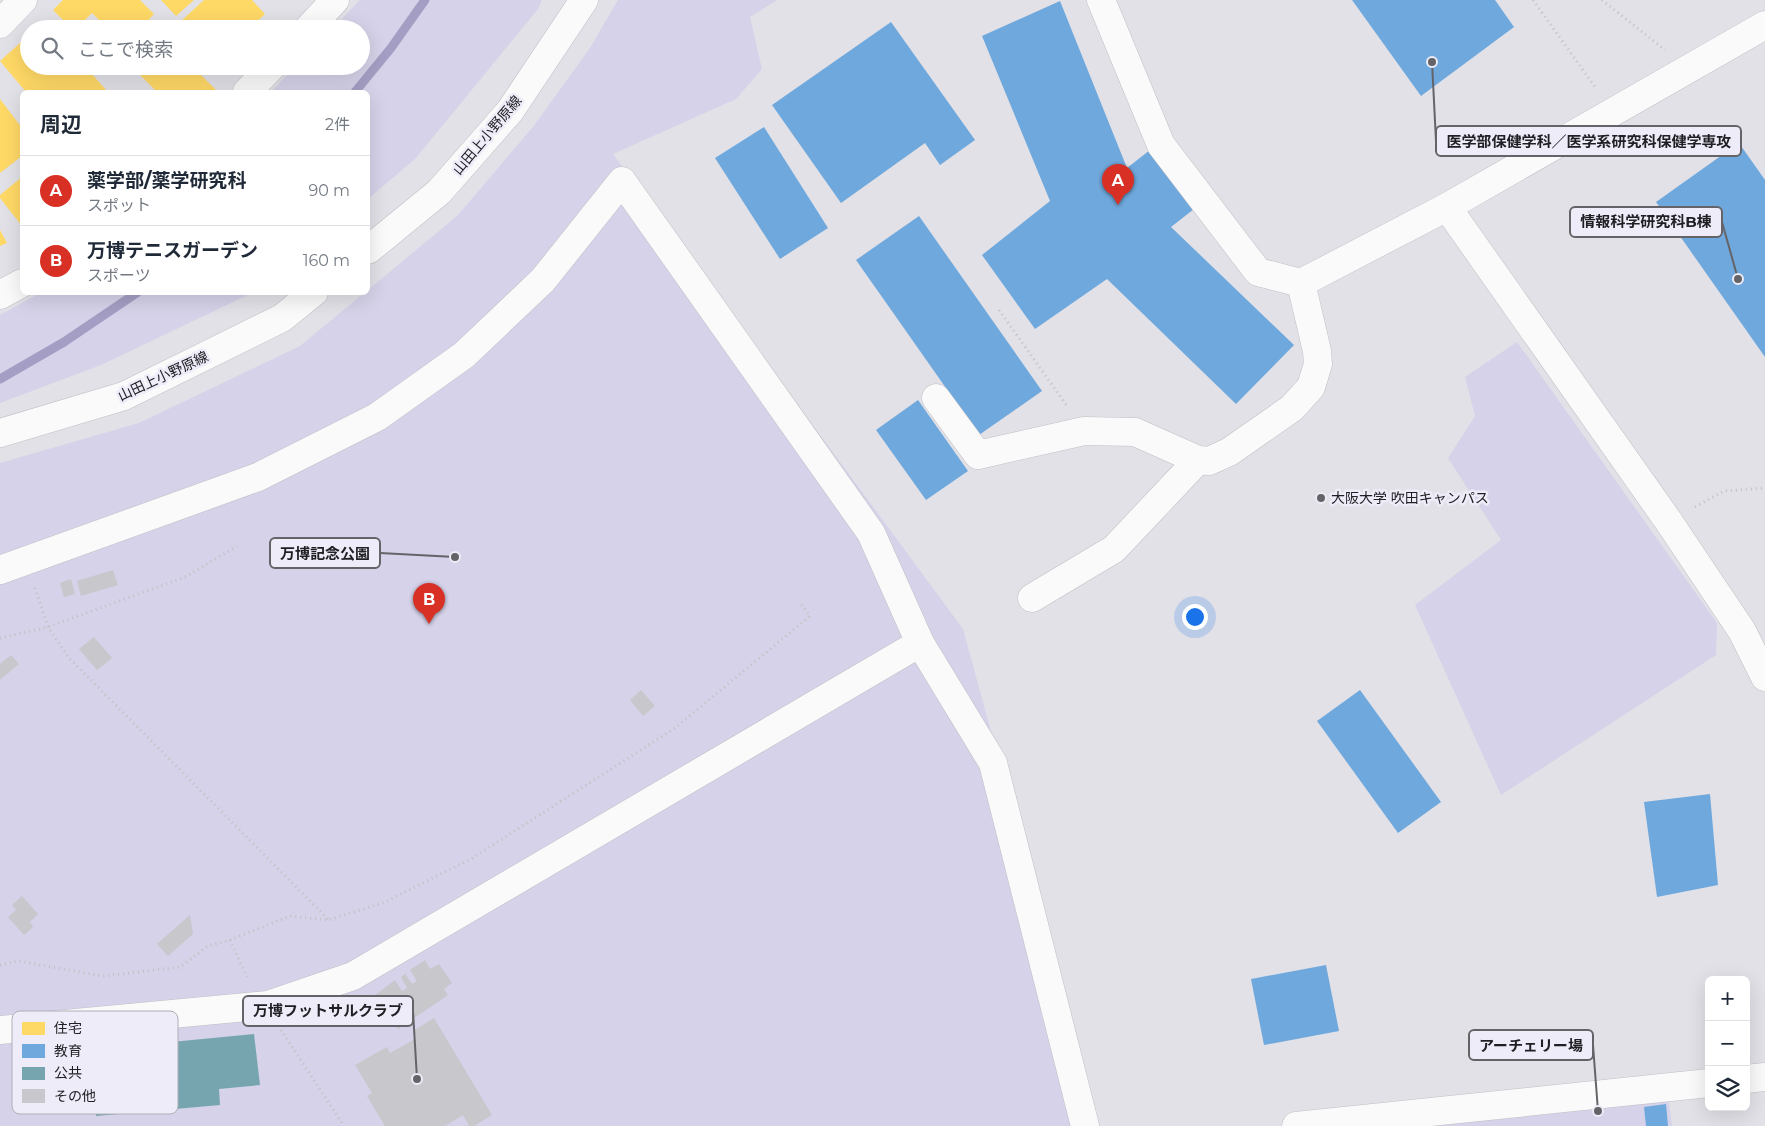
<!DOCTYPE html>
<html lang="ja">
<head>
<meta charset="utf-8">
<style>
	body { margin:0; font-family:Montserrat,"Noto Sans JP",sans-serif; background:#f2f2f3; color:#1f2937 }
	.controls { position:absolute; right:15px; bottom:15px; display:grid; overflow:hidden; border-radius:8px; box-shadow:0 5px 20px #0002 }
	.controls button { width:45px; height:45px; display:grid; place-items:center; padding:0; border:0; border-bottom:1px solid #e0e1e3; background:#fff; color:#1f2937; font:25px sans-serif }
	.you { position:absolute; left:1194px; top:616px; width:18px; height:18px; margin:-12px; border:4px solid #fff; border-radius:50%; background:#1a73e8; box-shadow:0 0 0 8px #1a73e833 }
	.badge { display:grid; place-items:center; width:32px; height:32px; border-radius:50%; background:#d93025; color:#fff; font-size:16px; font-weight:700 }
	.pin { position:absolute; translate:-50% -41px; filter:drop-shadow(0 1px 2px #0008) }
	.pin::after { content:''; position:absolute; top:26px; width:18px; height:15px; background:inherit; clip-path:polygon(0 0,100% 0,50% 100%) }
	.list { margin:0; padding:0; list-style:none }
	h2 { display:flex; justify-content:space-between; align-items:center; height:65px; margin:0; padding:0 20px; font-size:21px }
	h2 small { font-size:16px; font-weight:400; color:#747a83 }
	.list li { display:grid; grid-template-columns:32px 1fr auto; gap:15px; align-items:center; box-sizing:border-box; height:70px; padding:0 20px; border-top:1px solid #e0e1e3 }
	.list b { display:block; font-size:19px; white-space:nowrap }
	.list p { margin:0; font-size:16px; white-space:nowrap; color:#747a83 }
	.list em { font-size:16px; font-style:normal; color:#747a83 }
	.icon { flex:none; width:28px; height:28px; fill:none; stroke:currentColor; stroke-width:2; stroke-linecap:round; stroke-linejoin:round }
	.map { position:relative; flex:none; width:1765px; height:1126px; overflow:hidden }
	.search { position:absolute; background:#fff; box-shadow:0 5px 20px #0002; left:20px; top:20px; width:350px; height:55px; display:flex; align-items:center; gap:12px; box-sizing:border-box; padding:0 18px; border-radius:28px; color:#747a83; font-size:19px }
	.panel { position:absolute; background:#fff; box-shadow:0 5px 20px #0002; left:20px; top:90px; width:350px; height:205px; border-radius:8px }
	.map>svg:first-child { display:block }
	.green { fill:#d5d2e9 }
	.homes { fill:#ffd966 }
	.schools { fill:#6fa8dc }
	.public { fill:#76a5af }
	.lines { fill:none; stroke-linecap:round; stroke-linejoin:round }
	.stream { stroke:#a59ec4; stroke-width:9 }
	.building { fill:#c8c7cc }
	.minor-casing { stroke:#c0bfc4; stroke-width:29 }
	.major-casing { stroke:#c0bfc4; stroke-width:29 }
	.path { stroke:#c1c1c2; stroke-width:3; stroke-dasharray:1 4; stroke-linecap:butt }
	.minor { stroke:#fbfafb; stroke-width:28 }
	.major { stroke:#fbfafb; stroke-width:28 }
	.poi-dot { fill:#646468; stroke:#edecf8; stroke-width:2 }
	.labels { text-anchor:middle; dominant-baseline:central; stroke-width:5; stroke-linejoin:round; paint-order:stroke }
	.street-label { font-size:14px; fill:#202024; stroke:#edecf8 }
	.poi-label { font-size:14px; fill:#202024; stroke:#edecf8; text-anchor:start }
	.key { fill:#edecf8; stroke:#b0afb8; stroke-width:1 }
	.key-label { font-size:14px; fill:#202024 }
	.leader { fill:none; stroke:#646468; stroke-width:2 }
	.callout-dot { fill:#646468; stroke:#edecf8; stroke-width:2 }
	.callout { fill:#edecf8; stroke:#646468; stroke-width:2 }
	.callout-label { font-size:15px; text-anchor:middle; font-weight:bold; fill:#202024 }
</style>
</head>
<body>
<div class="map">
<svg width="1765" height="1126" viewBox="0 0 1765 1126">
	<rect width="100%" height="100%" fill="#e2e1e7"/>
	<g class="green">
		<polygon points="360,0 542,0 538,9 415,159 368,199 368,92 271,92 296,66 361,66 361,29 332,29"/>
		<polygon points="618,0 777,0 750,17 762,69 736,99 613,154 963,629 1099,1126 0,1126 0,463 139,423 300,346 364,293 368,292 368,290 457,216 533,127 590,48"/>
		<polygon points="40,293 40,292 252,293 101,365 0,403 0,315"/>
		<polygon points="1517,342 1717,623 1716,655 1501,795 1415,605 1501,540 1448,458 1475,416 1465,377"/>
		<polygon points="1668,1096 1672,1126 1384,1126"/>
	</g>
	<g class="homes">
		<polygon points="63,0 140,0 154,14 140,29 108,29 92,13 76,29 72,29 53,10"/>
		<polygon points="161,0 194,0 176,16"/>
		<polygon points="204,0 252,0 265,14 249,29 188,29 181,21"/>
		<polygon points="29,35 29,66 85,66 106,90 103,92 26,92 0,61"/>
		<polygon points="131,66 192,66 218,92 157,92"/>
		<polygon points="0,99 22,128 22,156 0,173"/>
		<polygon points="22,177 22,226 0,198 0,195"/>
		<polygon points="0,230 7,243 0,246"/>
	</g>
	<g class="schools">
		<polygon points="1352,0 1495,0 1514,27 1421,96"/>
		<polygon points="1060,1 1127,168 1150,150 1194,209 1171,227 1294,345 1236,404 1107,279 1035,329 982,255 1050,201 982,36"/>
		<polygon points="891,22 975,140 940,165 925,143 841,203 772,105"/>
		<polygon points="764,127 828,228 780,259 715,158"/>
		<polygon points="1739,143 1765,180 1765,357 1656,202"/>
		<polygon points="919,216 1042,391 979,435 856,260"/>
		<polygon points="918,400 968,471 926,500 876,430"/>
		<polygon points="1360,690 1441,802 1398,833 1317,721"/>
		<polygon points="1710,794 1718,885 1657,897 1644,802"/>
		<polygon points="1326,965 1339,1031 1264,1045 1251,979"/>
		<polygon points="1666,1104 1668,1126 1646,1126 1644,1107"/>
	</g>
	<polygon class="public" points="254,1034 260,1085 219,1089 220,1105 96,1116 89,1050"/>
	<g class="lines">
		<g class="stream">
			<polyline points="355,92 391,48 425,0"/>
			<polyline points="0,379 64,342 138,292"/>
		</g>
	</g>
	<g class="building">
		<polygon points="113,570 118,585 81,596 77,581"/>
		<polygon points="71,579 75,594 64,597 60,583"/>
		<polygon points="94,637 112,658 97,670 79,649"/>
		<polygon points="11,655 19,664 0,680 0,664"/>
		<polygon points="641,690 655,706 643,716 630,700"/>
		<polygon points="22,896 38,914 30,922 33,927 24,935 8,917 16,910 12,905"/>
		<polygon points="190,915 193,934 168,956 157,944"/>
		<polygon points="425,960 430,969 439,964 452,983 444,989 448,995 398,1029 392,1020 387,1022 374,1003 378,1000 375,995 395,980 402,991 407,988 401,977 405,974 412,984 417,981 410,970"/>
		<polygon points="434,1018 492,1115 474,1126 469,1126 463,1115 445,1126 385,1126 367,1096 372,1093 355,1065 387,1047 390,1053 417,1038 413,1031"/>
	</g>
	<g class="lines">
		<defs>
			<g id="minor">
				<polyline points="1101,0 1161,145 1258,272 1301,283 1447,207 1765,25"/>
				<polyline points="0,24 23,0"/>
				<polyline points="308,29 335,0"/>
				<polyline points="247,92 272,66"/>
				<polyline points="1447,207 1669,522 1742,631 1765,677"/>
				<polyline points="0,295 22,283"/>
				<polyline points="936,398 978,455 1084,431 1135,432 1198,460 1209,461 1229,452 1292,408 1311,387 1318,364 1317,351 1301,283"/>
				<polyline points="0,570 258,477 377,417 464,355 543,280 622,181 871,533 920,643"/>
				<polyline points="1032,598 1114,549 1198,460"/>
				<polyline points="0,1030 268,1005 353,976 920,643 993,763 1085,1126"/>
				<polyline points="1746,1079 1765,1077"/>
				<polyline points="1296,1126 1709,1083"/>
			</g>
			<g id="major">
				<polyline points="368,250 439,192 510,111 584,0"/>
				<polyline points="0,433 124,396 282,318 314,292"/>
			</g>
		</defs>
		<use href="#minor" class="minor-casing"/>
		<use href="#major" class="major-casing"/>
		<g class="path">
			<polyline points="1533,0 1595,87"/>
			<polyline points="1602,0 1665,50"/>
			<polyline points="999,310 1067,406"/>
			<polyline points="1695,507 1724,491 1765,488"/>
			<polyline points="35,588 48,627 69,658 328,919"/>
			<polyline points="0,638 48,627 185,577 237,546"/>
			<polyline points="230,940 247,977"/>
			<polyline points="0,965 18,961 103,976 180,967 208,946 230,940 290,916 329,920 385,902 471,859 675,728 810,616 801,604"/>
			<polyline points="281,1030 344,1126"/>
		</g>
		<use href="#minor" class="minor"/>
		<use href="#major" class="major"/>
	</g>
	<circle class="poi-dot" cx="1321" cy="498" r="5"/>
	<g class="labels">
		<g class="street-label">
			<text transform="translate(487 135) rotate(-50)">山田上小野原線</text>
			<text transform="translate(163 376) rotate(-25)">山田上小野原線</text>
		</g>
		<g class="poi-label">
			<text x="1331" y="498">大阪大学 吹田キャンパス</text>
		</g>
	</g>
	<rect x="12" y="1011" width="166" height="103" rx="8" class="key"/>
	<rect x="22" y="1022" width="23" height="13" fill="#ffd966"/>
	<rect x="22" y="1044" width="23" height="14" fill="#6fa8dc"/>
	<rect x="22" y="1067" width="23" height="13" fill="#76a5af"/>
	<rect x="22" y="1089" width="23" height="14" fill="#c8c7cc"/>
	<g class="key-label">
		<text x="54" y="1033">住宅</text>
		<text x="54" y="1056">教育</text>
		<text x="54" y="1078">公共</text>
		<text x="54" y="1101">その他</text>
	</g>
	<path class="leader" d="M1432 62L1436 141M1738 279L1722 222M455 557L380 553M417 1079L413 1011M1598 1111L1593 1045"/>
	<g class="callout-dot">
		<circle cx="1432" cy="62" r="5"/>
		<circle cx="1738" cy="279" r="5"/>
		<circle cx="455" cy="557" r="5"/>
		<circle cx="417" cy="1079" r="5"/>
		<circle cx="1598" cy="1111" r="5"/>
	</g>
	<g class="callout">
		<rect x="1436" y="126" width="305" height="30" rx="5"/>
		<rect x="1570" y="207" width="152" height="30" rx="5"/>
		<rect x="270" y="538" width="110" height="30" rx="5"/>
		<rect x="243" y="996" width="170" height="30" rx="5"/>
		<rect x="1469" y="1030" width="124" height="30" rx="5"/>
	</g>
	<g class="callout-label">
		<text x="1589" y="147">医学部保健学科／医学系研究科保健学専攻</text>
		<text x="1646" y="227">情報科学研究科B棟</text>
		<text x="325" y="559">万博記念公園</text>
		<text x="328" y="1016">万博フットサルクラブ</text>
		<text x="1531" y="1051">アーチェリー場</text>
	</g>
</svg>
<div class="controls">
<button>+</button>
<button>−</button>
<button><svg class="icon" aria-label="layers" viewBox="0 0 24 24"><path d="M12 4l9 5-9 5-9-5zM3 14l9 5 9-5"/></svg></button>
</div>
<div class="you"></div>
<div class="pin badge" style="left:1118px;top:205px">A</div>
<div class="pin badge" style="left:429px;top:624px">B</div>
<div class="search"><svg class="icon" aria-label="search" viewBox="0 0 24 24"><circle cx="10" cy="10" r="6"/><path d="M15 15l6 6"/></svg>ここで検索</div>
<section class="panel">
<h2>周辺<small>2件</small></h2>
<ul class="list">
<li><span class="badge">A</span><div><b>薬学部/薬学研究科</b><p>スポット</p></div><em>90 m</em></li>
<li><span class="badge">B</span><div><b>万博テニスガーデン</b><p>スポーツ</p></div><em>160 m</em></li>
</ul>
</section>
</div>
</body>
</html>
